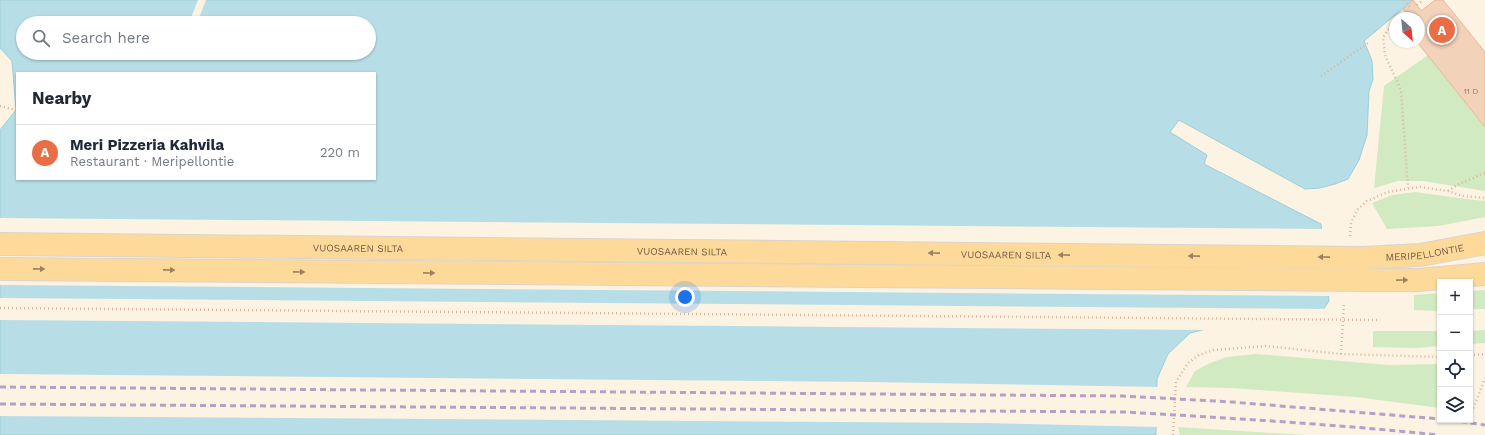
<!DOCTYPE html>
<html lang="en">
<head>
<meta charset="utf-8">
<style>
	body { margin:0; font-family:"Work Sans",sans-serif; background:#f2f2f3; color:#1f2937 }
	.controls { position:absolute; right:12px; bottom:12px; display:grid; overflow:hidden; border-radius:0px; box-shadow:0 1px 3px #0004 }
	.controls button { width:36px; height:36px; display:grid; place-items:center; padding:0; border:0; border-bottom:1px solid #e0e1e3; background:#fff; color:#1f2937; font:20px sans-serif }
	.compass { position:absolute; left:1389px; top:12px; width:36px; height:36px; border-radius:50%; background:#fff; box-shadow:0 1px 3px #0004; rotate:153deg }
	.you { position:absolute; left:685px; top:297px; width:14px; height:14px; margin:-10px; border:3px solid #fff; border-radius:50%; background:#1a73e8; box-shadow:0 0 0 6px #1a73e833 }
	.badge { display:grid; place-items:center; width:26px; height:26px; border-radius:50%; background:#e96e45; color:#fff; font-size:13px; font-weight:700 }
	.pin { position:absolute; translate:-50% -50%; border:2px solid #fff; box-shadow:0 1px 4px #0006 }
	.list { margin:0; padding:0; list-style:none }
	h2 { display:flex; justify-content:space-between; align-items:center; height:52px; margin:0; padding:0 16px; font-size:17px }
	h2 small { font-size:13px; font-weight:400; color:#747a83 }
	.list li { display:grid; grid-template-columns:26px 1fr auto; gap:12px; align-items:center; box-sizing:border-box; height:56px; padding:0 16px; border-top:1px solid #e0e1e3 }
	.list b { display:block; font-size:15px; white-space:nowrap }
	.list p { margin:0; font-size:13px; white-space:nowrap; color:#747a83 }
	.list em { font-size:13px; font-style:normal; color:#747a83 }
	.icon { flex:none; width:22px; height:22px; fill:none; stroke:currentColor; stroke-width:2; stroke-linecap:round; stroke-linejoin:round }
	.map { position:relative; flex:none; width:1485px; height:435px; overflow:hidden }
	.search { position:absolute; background:#fff; box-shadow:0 1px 3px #0004; left:16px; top:16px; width:360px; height:44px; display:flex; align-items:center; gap:10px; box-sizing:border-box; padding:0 14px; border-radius:22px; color:#747a83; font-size:15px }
	.panel { position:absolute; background:#fff; box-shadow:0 1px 3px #0004; left:16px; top:72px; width:360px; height:108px; border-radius:0px }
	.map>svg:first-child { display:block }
	.green { fill:#d1eac1 }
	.water { fill:#b7dee6; stroke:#9dced8; fill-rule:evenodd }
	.pier { fill:#fdf3e3 }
	.building { fill:#f3d2ba; stroke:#e6b89a }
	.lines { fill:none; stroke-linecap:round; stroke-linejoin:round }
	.major-casing { stroke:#dbd4cf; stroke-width:24 }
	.path { stroke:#d7b59d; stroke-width:2.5; stroke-dasharray:1 3; stroke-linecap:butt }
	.major { stroke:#fdda9a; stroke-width:22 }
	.rail { stroke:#b6a1c6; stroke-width:3; stroke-dasharray:6 4; stroke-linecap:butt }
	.major-bridge-casing { stroke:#dbd4cf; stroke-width:24; stroke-linecap:butt }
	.path-bridge { stroke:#d7b59d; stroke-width:2.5; stroke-dasharray:1 3; stroke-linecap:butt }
	.major-bridge { stroke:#fdda9a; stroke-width:22 }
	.oneway { fill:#9e8061 }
	.labels { text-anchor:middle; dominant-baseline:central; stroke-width:3; stroke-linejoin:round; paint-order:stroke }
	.number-label { font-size:8px; fill:#947764 }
	.street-label { font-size:10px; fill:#755948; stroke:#fff7e9 }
</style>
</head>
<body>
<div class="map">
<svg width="1485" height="435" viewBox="0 0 1485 435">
	<rect width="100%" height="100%" fill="#fdf3e3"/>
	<g class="green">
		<polygon points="1428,55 1485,127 1485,191 1423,181 1398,181 1374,188 1384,86"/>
		<polygon points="1415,192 1466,199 1485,201 1485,217 1439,226 1387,229 1372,203 1392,195"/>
		<polygon points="1485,290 1485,309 1470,309 1470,291"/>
		<polygon points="1440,293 1440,311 1414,310 1414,295"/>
		<polygon points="1485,330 1485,343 1470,344 1470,331"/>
		<polygon points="1373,331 1440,331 1440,346 1417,348 1373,347"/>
		<polygon points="1257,354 1389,365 1440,364 1440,408 1356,397 1232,388 1186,387 1195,371 1208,364 1226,357"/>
		<polygon points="1178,427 1306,435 1180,435"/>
	</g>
	<path class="water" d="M0,0H1413L1364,41L1372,61L1373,79L1369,91L1367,135L1359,160L1348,179L1335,184L1320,188L1305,189L1179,120L1170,132L1207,155L1204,164L1321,224L1329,301L1323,310L1218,326L1190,333L1168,354L1157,379L1156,435H0V130L16,110L12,61L0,48ZM23,23H369V53H23ZM17,73H375V179H17Z"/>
	<g class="pier">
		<polygon points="198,0 206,0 197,23 189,23"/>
		<polygon points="0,218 1323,229 1331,296 0,285"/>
		<polygon points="0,298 1326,309 1312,322 1218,328 1210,330 0,320"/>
		<polygon points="0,374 868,382 1159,387 1158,427 985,423 0,416"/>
	</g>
	<polygon class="building" points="1413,0 1421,11 1435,0 1443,0 1485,52 1485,127 1417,42 1419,42 1419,18 1410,18 1403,9"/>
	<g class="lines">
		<defs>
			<g id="major">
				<path id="s1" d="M1363,258L1420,255L1485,243"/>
				<polyline points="1363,280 1418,280 1485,274"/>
			</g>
		</defs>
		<use href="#major" class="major-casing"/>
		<g class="path">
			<polyline points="1404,0 1412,9"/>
			<polyline points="1417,5 1423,0"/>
			<polyline points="1402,18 1407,13"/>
			<polyline points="1395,24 1387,31 1383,38 1385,55 1401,90 1408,188"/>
			<polyline points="1321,76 1368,43"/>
			<polyline points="0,106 16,110"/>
			<polyline points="1448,191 1459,184 1485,173"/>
			<polyline points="1350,236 1351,223 1357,210 1367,201 1388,192 1420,187 1448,191 1462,196 1485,198"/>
			<polyline points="1341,354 1344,303"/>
			<polyline points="1470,355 1485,354"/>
			<polyline points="1472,412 1485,378"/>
			<polyline points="1173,435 1176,382 1188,363 1199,355 1214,350 1266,346 1341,354 1440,357"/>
		</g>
		<use href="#major" class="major"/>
		<g class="rail">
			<polyline points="0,387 1123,396 1232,402 1440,419"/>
			<path d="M0,404L1124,412C1229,418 1333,424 1438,435"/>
			<polyline points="1451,420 1485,425"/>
		</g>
		<defs>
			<g id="major-bridge">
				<path id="s2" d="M0,244L1363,258"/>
				<polyline points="0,269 1363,280"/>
			</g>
		</defs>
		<use href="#major-bridge" class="major-bridge-casing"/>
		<polyline class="path-bridge" points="0,308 1380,320"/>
		<use href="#major-bridge" class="major-bridge"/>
	</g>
	<defs><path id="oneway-solid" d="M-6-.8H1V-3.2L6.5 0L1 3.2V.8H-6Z"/></defs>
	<g class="oneway">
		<use href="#oneway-solid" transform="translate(934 253) rotate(-179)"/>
		<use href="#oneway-solid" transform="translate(1064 255) rotate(-179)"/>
		<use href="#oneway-solid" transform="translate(1194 256) rotate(-179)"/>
		<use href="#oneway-solid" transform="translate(1324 257) rotate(-179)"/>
		<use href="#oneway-solid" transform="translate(39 269) rotate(1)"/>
		<use href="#oneway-solid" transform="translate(169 270) rotate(1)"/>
		<use href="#oneway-solid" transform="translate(299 272) rotate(1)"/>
		<use href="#oneway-solid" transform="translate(429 273) rotate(1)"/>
		<use href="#oneway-solid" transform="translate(1402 280) rotate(-1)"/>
	</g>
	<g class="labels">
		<g class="number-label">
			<text x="1471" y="91">11 D</text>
		</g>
		<g class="street-label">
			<text stroke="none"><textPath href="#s2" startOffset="358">VUOSAAREN SILTA</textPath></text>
			<text stroke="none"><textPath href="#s2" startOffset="682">VUOSAAREN SILTA</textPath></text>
			<text stroke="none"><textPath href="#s1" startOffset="62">MERIPELLONTIE</textPath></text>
			<text stroke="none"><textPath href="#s2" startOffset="1006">VUOSAAREN SILTA</textPath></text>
		</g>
	</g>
</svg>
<div class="controls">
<button>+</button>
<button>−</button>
<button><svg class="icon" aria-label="locate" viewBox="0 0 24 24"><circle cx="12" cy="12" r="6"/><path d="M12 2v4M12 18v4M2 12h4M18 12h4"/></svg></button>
<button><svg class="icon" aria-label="layers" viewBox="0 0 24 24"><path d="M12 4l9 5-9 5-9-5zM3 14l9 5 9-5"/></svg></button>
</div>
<svg class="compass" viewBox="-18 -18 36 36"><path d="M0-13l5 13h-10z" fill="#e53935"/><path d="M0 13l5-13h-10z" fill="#747a83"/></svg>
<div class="you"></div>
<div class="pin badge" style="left:1442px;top:30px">A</div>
<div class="search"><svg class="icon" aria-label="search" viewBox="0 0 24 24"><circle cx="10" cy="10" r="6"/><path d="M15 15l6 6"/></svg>Search here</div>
<section class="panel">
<h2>Nearby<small></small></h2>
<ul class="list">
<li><span class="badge">A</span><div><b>Meri Pizzeria Kahvila</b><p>Restaurant · Meripellontie</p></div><em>220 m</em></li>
</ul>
</section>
</div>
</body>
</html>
